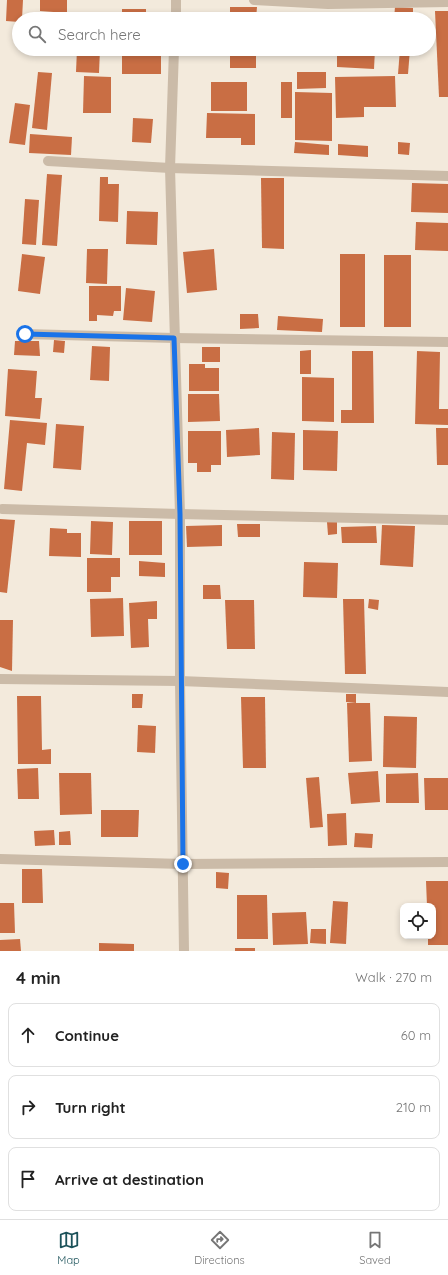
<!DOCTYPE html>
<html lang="en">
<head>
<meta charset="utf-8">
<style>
	body { margin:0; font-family:Quicksand,sans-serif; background:#f2f2f2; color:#222 }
	.controls { position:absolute; right:12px; bottom:12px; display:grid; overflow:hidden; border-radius:8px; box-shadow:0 2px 6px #0003 }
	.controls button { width:36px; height:36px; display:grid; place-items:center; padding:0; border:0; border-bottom:1px solid #e0e0e0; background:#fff; color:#222; font:20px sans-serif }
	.stop { position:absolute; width:12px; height:12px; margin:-9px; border:3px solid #1a73e8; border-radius:50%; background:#fff }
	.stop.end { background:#1a73e8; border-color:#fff; box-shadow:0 1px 4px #0008 }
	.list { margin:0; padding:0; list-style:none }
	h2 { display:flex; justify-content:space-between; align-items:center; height:52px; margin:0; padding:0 16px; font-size:17px }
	h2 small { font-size:13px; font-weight:400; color:#767676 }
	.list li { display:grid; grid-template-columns:26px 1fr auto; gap:12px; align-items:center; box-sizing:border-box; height:64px; margin:0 8px 8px; padding:0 8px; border:1px solid #e0e0e0; border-radius:8px }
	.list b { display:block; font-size:15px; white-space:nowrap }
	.list em { font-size:13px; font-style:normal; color:#767676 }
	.icon { flex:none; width:22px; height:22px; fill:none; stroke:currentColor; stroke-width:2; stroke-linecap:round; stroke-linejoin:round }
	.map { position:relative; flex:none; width:448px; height:951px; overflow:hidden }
	.search { position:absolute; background:#fff; box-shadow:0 2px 6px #0003; left:12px; right:12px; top:12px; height:44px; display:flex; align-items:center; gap:10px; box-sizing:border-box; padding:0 14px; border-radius:22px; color:#767676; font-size:15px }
	.sheet { height:268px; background:#fff }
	nav { display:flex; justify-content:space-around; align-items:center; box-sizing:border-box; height:56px; border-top:1px solid #e0e0e0; background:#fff; font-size:11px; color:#767676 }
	nav a { display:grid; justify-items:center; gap:2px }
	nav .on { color:#1c525a }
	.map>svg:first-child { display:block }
	.building { fill:#c96e44 }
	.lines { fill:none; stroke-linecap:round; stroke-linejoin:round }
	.minor { stroke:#cbbba8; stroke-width:10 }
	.route { stroke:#1a73e8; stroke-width:5 }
</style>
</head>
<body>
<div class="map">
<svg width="448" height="951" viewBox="0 0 448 951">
	<rect width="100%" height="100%" fill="#f3eadc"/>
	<g class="building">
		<polygon points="7,0 23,0 22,19 19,19 19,22 6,21"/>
		<polygon points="40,0 67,0 67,13 40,11"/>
		<polygon points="230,7 257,7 256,19 230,19"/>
		<polygon points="395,7 413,8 413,19 394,19"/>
		<rect x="122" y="9" width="24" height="10"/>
		<polygon points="435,11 448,11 448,97 439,97"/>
		<polygon points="338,13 376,14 376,19 338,19"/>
		<polygon points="79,15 102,17 102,19 79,19"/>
		<polygon points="77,49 100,49 99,73 76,72"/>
		<polygon points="122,49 146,49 146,53 161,53 161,74 122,74"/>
		<rect x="230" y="49" width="26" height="19"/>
		<polygon points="337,49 375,49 374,69 337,67"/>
		<polygon points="400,49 410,49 408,74 398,74"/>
		<polygon points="38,72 52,73 47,130 32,128"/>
		<polygon points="297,72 326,72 326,88 297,89"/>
		<polygon points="84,76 111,77 111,113 83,113"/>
		<polygon points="395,76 396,107 364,107 364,117 336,118 335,77"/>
		<rect x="211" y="82" width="36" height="29"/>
		<rect x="281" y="82" width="11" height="36"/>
		<polygon points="295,92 332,93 332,141 295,140"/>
		<polygon points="15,103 30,105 25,145 9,143"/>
		<polygon points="207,113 255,114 255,145 241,145 241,138 206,138"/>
		<polygon points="133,118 153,119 151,143 132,142"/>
		<polygon points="30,134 72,137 71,155 29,153"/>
		<polygon points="295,142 329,145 329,155 294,153"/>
		<polygon points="398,142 410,143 409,155 398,154"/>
		<polygon points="338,144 368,146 368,157 338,155"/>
		<polygon points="47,174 62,175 57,246 42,245"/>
		<polygon points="100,177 108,177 108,184 119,184 118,222 99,221"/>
		<polygon points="261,178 284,178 284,249 262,248"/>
		<polygon points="412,183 448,184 448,213 411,212"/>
		<polygon points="25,199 39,200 36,245 22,244"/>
		<polygon points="127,211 158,212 157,245 126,244"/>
		<polygon points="416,222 448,223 448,251 415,250"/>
		<polygon points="87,249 108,249 107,284 86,283"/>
		<polygon points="214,249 217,290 187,293 183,252"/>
		<polygon points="22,254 45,257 40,294 18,291"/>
		<rect x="340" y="254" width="25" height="73"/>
		<rect x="384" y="255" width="27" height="72"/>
		<polygon points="89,286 121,286 121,311 114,311 113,316 97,315 97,321 89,321"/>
		<polygon points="126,288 155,291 152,322 123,320"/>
		<polygon points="240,314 258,314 259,328 240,329"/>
		<polygon points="278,316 323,319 322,332 277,330"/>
		<polygon points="54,340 65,341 64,353 53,352"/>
		<polygon points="15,341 39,341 40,356 14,355"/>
		<polygon points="92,346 110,347 109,381 90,380"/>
		<rect x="202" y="347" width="18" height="15"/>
		<polygon points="311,350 311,374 300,374 300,351"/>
		<polygon points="352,351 373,351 374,423 341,423 341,410 352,410"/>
		<polygon points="417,351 440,352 439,409 448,409 448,425 415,424"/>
		<polygon points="189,364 205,364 205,368 219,368 219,391 189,391"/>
		<polygon points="8,369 37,371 35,398 42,398 40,419 5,416"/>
		<polygon points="302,377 334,378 334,422 302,421"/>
		<polygon points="188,394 219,394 220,421 188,422"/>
		<polygon points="10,420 47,423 45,445 27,443 22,491 4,489"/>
		<polygon points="56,424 84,426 81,470 53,468"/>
		<polygon points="259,428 260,455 227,457 226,430"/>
		<polygon points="436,428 448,428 448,465 437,465"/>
		<polygon points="303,430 338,431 337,471 303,470"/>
		<polygon points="188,431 221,431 221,465 211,465 211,472 197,472 197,463 188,463"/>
		<polygon points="272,432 295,433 294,480 271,479"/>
		<polygon points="0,519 15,520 7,593 0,592"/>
		<polygon points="91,521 113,522 112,555 90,554"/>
		<rect x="129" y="521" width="33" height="34"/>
		<polygon points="337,521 337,534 328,535 327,522"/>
		<polygon points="237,524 260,524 260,537 238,537"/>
		<polygon points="222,525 222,546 187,547 186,526"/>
		<polygon points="382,525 415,526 413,567 380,565"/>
		<polygon points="376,526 377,543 342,543 341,527"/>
		<polygon points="50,528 67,529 67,533 81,533 81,557 49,556"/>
		<polygon points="87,558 120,558 120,577 111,577 111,592 87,592"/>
		<polygon points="139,561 165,563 165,577 139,576"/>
		<polygon points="304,562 338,563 337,598 303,597"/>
		<polygon points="203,585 220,585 221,599 203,599"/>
		<polygon points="123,598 124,636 91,637 90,599"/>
		<polygon points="343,599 364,599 366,674 345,674"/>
		<polygon points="369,599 379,600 378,610 368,608"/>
		<polygon points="225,600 254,600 255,649 227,649"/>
		<polygon points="157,601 157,619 148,619 149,647 131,648 129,603"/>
		<polygon points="0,620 13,620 12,671 0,667"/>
		<polygon points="132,694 143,694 142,708 132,708"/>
		<polygon points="346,694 356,694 356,703 346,702"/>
		<polygon points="17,696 41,696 42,750 51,749 51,764 18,764"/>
		<polygon points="241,697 265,697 266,768 243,768"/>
		<polygon points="347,703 370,703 372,761 349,762"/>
		<polygon points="384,716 417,717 416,768 383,767"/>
		<polygon points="138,725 156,726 155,753 137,752"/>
		<polygon points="38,768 39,799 18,799 17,769"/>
		<polygon points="378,771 380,802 351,804 348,773"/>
		<polygon points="59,773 91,773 92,814 60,815"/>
		<polygon points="418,773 419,803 386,803 386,774"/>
		<polygon points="319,777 323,827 310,828 306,778"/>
		<polygon points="424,778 448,778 448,810 425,810"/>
		<polygon points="101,810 139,810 138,837 101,837"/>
		<polygon points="346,813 347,845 328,846 327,814"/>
		<polygon points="54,830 55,845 35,846 34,831"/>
		<polygon points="70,831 71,845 59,845 59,832"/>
		<polygon points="355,833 373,834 372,848 354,847"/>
		<polygon points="22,869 42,869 43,903 22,903"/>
		<polygon points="216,872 229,873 228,889 216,888"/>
		<polygon points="426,881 448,881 448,945 428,945 428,936 433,936 433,906 427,906"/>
		<polygon points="237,895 267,895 268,939 237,939"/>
		<polygon points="333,901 348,902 346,944 330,943"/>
		<polygon points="0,903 14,903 15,933 0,933"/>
		<polygon points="306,912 308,944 273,945 272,913"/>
		<polygon points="311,929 326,929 326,944 310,943"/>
		<polygon points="20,939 21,951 0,951 0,940"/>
		<polygon points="99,943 134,944 134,951 99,951"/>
		<rect x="235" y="948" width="20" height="3"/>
	</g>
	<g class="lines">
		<g class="minor">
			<polyline points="254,0 328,4 448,2"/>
			<polyline points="176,19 176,0"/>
			<polyline points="174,49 170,168 180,514 180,681 184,951"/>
			<polyline points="48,161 170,168 448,176"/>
			<polyline points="25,334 174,338 448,342"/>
			<polyline points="2,509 180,514 448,520"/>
			<polyline points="0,679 180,681 448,692"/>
			<polyline points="0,859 183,864 448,862"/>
		</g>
	</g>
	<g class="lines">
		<polyline class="route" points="25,334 174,338 180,514 183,864"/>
	</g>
</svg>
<div class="controls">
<button><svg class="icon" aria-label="locate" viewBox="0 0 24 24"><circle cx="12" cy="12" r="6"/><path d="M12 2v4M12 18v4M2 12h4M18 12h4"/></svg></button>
</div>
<div class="stop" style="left:25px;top:334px"></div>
<div class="stop end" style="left:183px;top:864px"></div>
<div class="search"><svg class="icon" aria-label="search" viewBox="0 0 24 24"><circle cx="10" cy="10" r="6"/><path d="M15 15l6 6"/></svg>Search here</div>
</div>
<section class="sheet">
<h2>4 min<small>Walk · 270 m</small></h2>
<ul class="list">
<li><svg class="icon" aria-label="ahead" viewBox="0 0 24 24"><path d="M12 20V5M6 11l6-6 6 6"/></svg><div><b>Continue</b></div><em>60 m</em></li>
<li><svg class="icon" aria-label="right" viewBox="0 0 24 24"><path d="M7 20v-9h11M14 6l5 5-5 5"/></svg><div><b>Turn right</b></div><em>210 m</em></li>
<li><svg class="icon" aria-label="arrive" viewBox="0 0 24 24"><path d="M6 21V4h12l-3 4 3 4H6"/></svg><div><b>Arrive at destination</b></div></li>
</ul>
</section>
<nav>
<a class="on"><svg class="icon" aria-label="map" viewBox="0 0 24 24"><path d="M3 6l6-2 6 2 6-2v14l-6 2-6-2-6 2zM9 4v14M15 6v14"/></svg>Map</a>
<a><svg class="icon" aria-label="directions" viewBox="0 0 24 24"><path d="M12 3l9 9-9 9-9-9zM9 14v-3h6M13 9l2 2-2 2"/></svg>Directions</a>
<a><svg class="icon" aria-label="saved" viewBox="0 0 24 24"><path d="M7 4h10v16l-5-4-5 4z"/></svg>Saved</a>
</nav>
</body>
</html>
